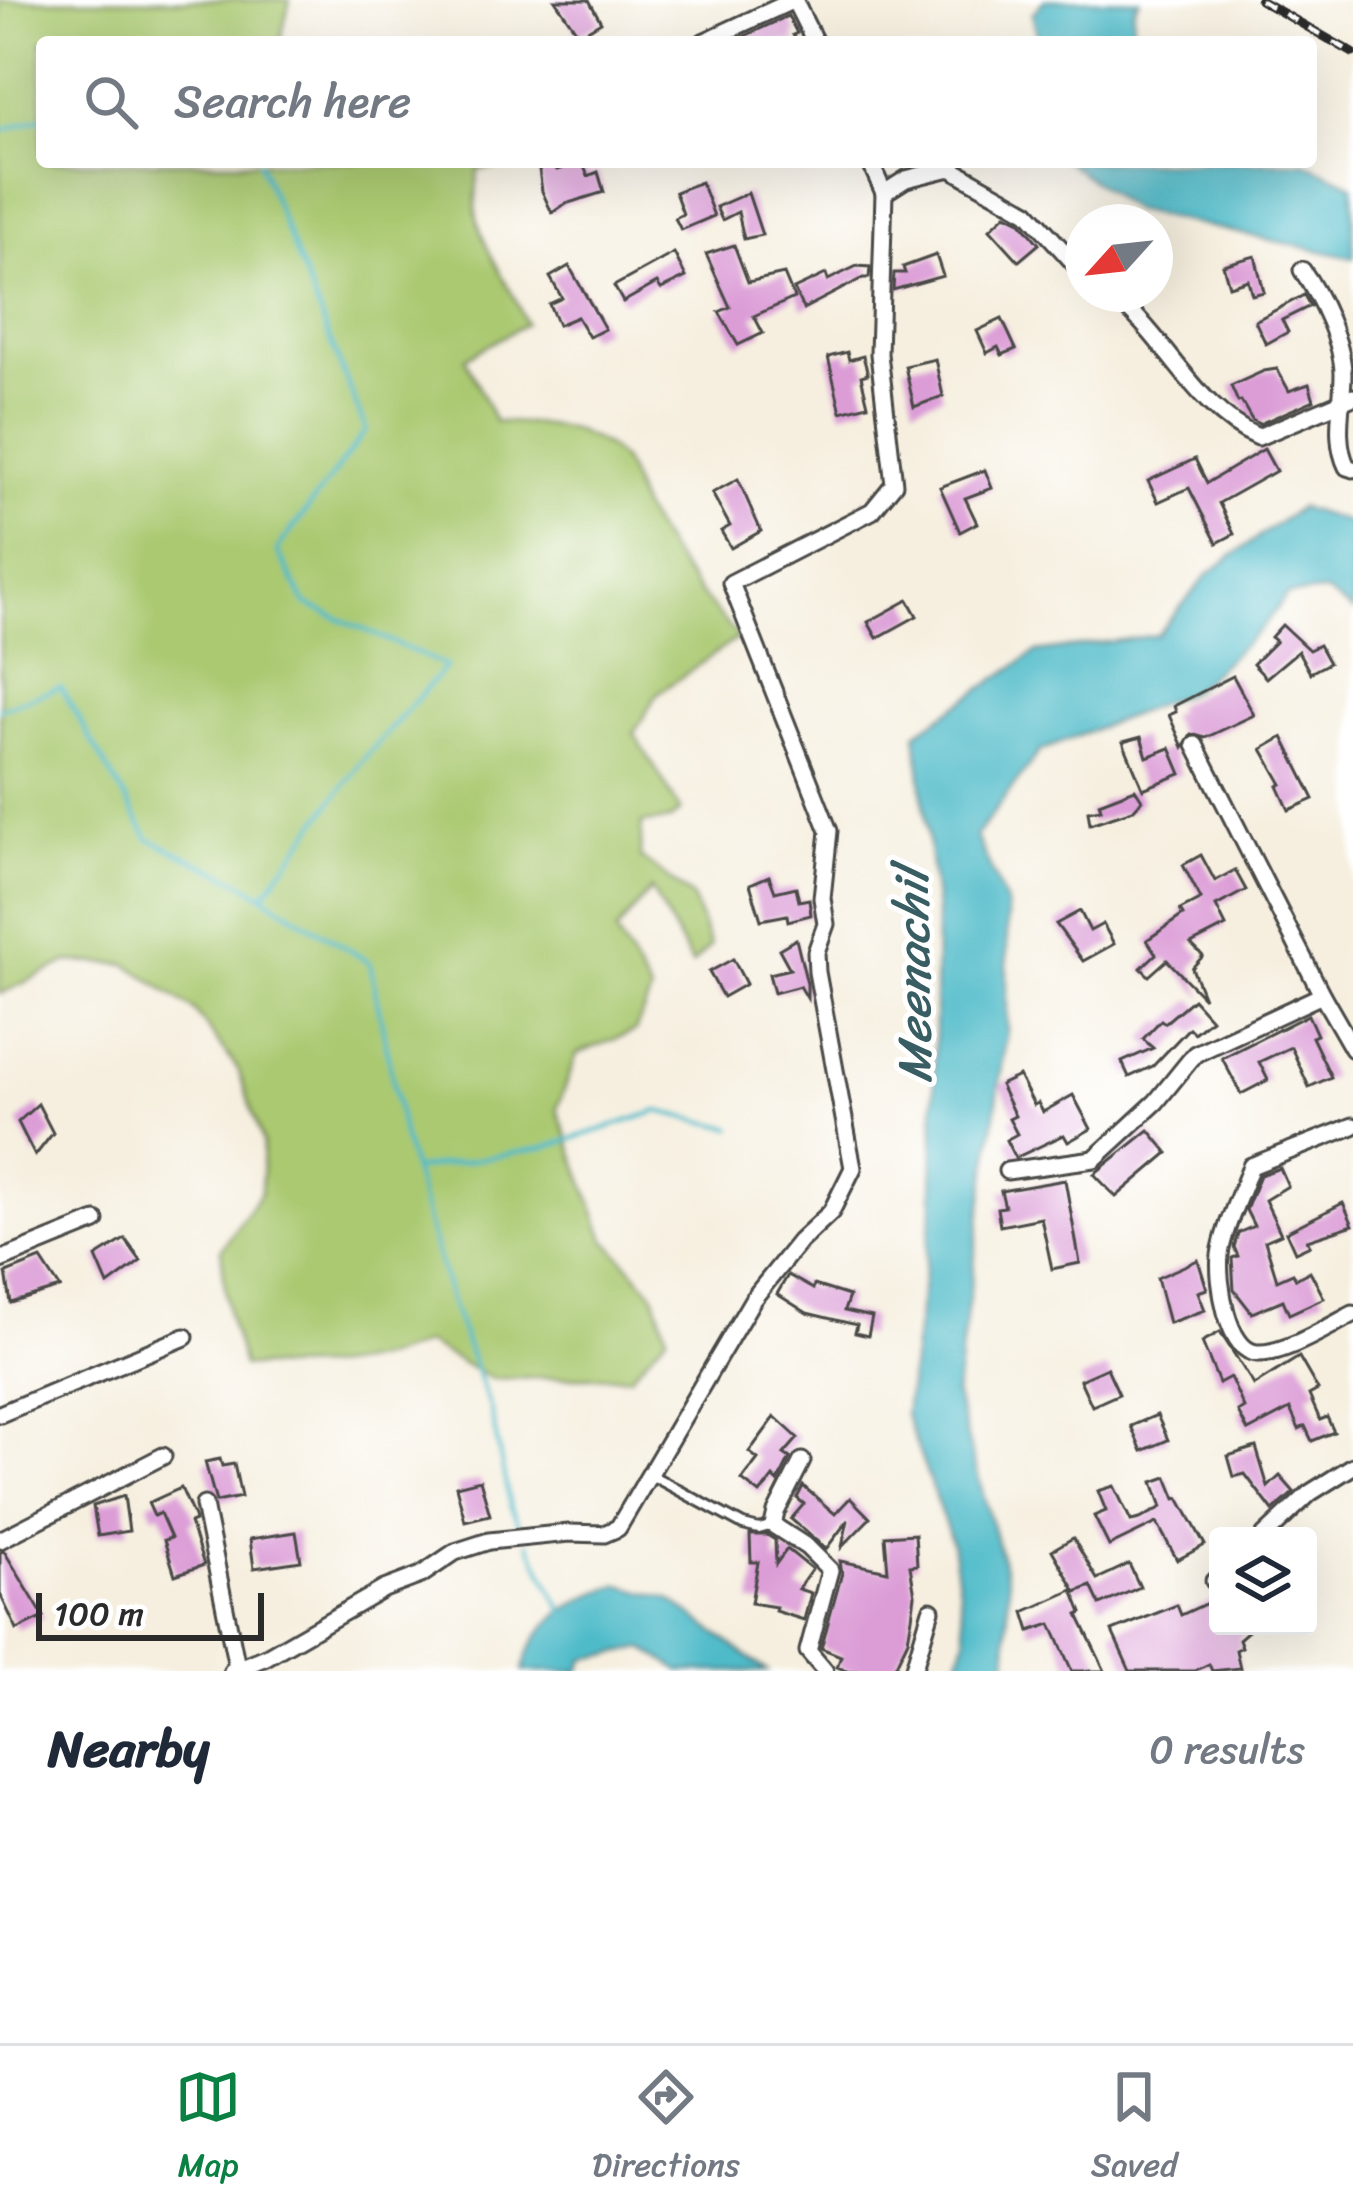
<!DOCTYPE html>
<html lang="en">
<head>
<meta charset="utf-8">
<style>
	body { margin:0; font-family:Sriracha,sans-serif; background:#f2f2f3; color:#1f2937 }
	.controls { position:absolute; right:36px; bottom:36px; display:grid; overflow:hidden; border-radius:12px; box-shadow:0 12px 48px #0002 }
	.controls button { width:108px; height:108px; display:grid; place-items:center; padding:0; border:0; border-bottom:3px solid #e0e1e3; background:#fff; color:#1f2937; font:60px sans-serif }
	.compass { position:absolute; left:1065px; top:204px; width:108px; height:108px; border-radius:50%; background:#fff; box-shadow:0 12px 48px #0002; rotate:243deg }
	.scale { position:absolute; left:36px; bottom:30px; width:228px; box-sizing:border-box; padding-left:12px; border:6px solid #2b2b2b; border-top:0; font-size:33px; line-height:42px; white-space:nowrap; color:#2b2b2b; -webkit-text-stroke:9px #fff; paint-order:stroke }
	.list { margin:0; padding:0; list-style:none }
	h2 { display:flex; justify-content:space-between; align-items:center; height:156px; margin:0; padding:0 48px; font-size:51px }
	h2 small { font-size:39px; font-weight:400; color:#747a83 }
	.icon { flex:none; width:66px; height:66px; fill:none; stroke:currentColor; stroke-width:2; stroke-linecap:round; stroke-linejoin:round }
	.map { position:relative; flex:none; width:1353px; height:1671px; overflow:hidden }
	.search { position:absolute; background:#fff; box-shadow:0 12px 48px #0002; left:36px; right:36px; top:36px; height:132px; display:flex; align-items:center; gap:30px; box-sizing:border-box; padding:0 42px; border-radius:12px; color:#747a83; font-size:45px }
	.sheet { height:372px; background:#fff }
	nav { display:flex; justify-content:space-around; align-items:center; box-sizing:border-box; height:168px; border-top:3px solid #e0e1e3; background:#fff; font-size:33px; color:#747a83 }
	nav a { display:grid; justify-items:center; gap:6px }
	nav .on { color:#0b8043 }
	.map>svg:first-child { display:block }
	.green { fill:#aac971; stroke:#6a7a4e; stroke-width:3 }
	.water { fill:#4fbbc9; stroke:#3d737a; stroke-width:3 }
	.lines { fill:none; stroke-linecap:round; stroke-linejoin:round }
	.stream { stroke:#4fbbc9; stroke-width:4.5 }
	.building { fill:#dc9dd7 }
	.lane-casing { stroke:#494846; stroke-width:14 }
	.street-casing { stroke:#494846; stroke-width:21 }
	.lane { stroke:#fff; stroke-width:8 }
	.street { stroke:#fff; stroke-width:15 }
	.rail-casing { stroke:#2b2b2b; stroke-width:9 }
	.rail { stroke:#fff; stroke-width:4.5; stroke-dasharray:14; stroke-linecap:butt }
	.labels { text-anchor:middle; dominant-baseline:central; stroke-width:10; stroke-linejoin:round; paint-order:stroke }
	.water-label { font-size:48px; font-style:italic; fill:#385d62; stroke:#fff }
</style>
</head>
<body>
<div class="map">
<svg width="1353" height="1671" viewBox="0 0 1353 1671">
	<rect width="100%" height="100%" fill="#fff"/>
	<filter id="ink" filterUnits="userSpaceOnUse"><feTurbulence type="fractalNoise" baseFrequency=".00833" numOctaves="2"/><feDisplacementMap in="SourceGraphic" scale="24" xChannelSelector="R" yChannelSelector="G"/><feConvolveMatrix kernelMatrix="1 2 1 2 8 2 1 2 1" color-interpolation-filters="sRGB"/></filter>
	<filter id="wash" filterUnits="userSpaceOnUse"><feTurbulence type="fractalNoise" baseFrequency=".004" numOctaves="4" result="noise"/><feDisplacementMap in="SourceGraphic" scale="48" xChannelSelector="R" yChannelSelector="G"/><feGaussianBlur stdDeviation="2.7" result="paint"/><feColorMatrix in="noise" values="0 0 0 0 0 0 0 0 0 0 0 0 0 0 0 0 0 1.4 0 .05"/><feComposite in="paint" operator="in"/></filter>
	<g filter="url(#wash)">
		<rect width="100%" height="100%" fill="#f6efdf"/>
		<path class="green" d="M0,0H290L280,42H42V162H506L508,166L478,170C477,184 474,204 477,218C485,256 514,287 525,324L465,358L495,422C539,423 581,423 617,455C631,467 633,496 644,512C671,557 702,600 739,637L658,693L634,733L681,811L670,820L642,823L640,857L692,897L710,946L692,964L651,889L616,932L651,993L635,1031L577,1054L557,1109L605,1239L654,1293L667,1335L630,1376L492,1379L425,1343C365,1370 307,1370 243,1366L228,1314L221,1250L261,1192L263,1143L238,1069L194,1010L127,964L68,962L0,994Z"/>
		<g class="water">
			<polygon points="1044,0 1140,0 1134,8 1132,42 1039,42 1032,14"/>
			<polygon points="1067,162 1304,162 1353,185 1353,258 1132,210"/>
			<polygon points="1300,507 1353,524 1353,611 1326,592 1287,595 1261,629 1192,691 1040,751 976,836 1007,905 1007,1031 955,1395 1008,1581 1007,1671 955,1671 966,1637 952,1543 905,1414 933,1206 936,911 916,733 1036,652 1157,635 1209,573"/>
			<path d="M620,1585L670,1599L767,1671H680L644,1648L585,1659L580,1671H523C534,1622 574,1598 620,1585Z"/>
		</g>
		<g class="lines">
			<g class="stream">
				<polyline points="0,131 42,118"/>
				<polyline points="259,162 366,430 277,550 306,604 446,666 362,761 263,896"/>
				<polyline points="0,709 60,687 149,839 243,883 370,963 404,1139 452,1306 490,1407 510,1506 523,1533"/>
				<polyline points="413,1170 544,1148 659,1111 732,1128"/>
				<polyline points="528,1543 564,1613"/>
			</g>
		</g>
		<g id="blocks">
			<g class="building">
				<polygon points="555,0 589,0 601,22 579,35"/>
				<polygon points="788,16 797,33 793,35 797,42 732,42"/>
				<polygon points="538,162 551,162 557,170 582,162 588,176 598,172 604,192 565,204 552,213 542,191"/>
				<polygon points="701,182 714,216 681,230 675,218 683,214 675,192"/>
				<polygon points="748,193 762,235 744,239 738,212 722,220 716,207"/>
				<polygon points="1006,214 1020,221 1039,244 1019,261 990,229"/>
				<polygon points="734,245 748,282 784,274 794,298 754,316 763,333 738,345 719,312 730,307 706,254"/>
				<polygon points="674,253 686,277 661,289 657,283 623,302 614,286"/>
				<polygon points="936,255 943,276 893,290 894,273 905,273 903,267"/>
				<polygon points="1255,256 1264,292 1252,295 1248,280 1229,286 1223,265"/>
				<polygon points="569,266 605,329 589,337 577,317 558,325 549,304 562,298 550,277"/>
				<polygon points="857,266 870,267 869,278 863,278 803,309 794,289 826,274 828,280"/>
				<polygon points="1304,295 1310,306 1282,320 1288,332 1266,344 1255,321"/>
				<polygon points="1002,319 1016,349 1002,355 998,347 987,353 977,331"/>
				<polygon points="847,352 849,360 863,356 868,374 861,376 868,405 841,412 828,357"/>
				<polygon points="935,359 943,396 914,407 905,366"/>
				<polygon points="1277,369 1289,391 1309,384 1314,400 1259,424 1252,420 1241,401 1238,402 1231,386 1264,371"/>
				<polygon points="1264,449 1276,471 1219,503 1234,534 1217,543 1189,488 1158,502 1148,481 1195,459 1207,483"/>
				<polygon points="985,470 992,488 965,498 977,523 960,532 940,487"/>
				<polygon points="738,479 761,531 731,548 721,531 730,526 712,493"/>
				<polygon points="908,600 917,616 877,638 868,622"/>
				<polygon points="1282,625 1309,650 1319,645 1329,663 1310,673 1298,651 1266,678 1253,664 1276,641 1271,637"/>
				<polygon points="1233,676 1254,715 1205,738 1191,734 1183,747 1169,715 1176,712 1174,706"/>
				<polygon points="1141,737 1147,757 1170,748 1181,774 1143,789 1123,742"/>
				<polygon points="1283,737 1314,799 1289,810 1278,786 1282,784 1262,749"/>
				<polygon points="1135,789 1142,800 1133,810 1090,824 1088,811 1101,809 1099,803"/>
				<polygon points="1201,855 1215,881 1235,870 1246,890 1216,906 1226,926 1191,944 1203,956 1192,968 1204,998 1167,960 1149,976 1141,968 1156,954 1147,940 1183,915 1180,910 1201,899 1183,865"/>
				<polygon points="769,876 775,892 796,887 799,901 809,899 811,915 788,921 787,915 761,920 750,884"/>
				<polygon points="1080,911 1090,931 1103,924 1114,944 1083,961 1056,924"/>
				<polygon points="796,939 807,984 807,998 800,986 774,993 769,974 790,969 779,949"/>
				<polygon points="733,959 746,984 723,997 709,972"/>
				<polygon points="1193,999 1211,1019 1194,1033 1189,1028 1153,1066 1129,1077 1122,1062 1153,1048 1143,1039 1161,1020 1165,1023"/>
				<polygon points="1308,1015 1317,1035 1312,1037 1331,1077 1309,1087 1291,1047 1259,1062 1268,1080 1241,1094 1222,1058"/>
				<polygon points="1019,1076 1034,1105 1038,1103 1043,1112 1073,1095 1091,1129 1068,1142 1064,1135 1015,1158 1006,1140 1017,1134 1009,1119 1015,1116 1000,1085"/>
				<polygon points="38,1104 53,1133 35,1156 18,1122"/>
				<polygon points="1149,1130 1168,1153 1116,1197 1094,1174"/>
				<polygon points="1280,1168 1288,1186 1265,1200 1281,1234 1265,1241 1277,1280 1293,1273 1296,1279 1310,1271 1324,1298 1289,1314 1283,1300 1252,1313 1234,1290 1232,1258 1238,1256 1234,1247 1238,1233 1254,1226 1246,1210 1260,1175"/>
				<polygon points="1065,1180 1080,1263 1052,1269 1041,1218 1000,1226 997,1208 1005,1207 1001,1191"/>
				<polygon points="1343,1203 1353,1225 1307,1240 1310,1245 1295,1252 1286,1232"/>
				<polygon points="125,1239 141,1261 108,1285 96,1257"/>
				<polygon points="41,1259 60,1288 11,1303 6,1273"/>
				<polygon points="1198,1260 1207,1289 1198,1292 1205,1310 1169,1323 1157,1278"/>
				<polygon points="788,1275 813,1289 814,1285 849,1296 844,1311 872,1317 868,1336 855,1333 857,1325 807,1313 777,1294"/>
				<polygon points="1220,1332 1254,1385 1299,1357 1318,1390 1309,1395 1320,1420 1327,1417 1334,1432 1312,1441 1305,1426 1299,1429 1290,1409 1248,1431 1238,1412 1244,1408 1230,1377 1219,1383 1202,1342"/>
				<polygon points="1107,1368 1119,1394 1092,1406 1080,1380"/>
				<polygon points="1157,1415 1168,1440 1142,1451 1131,1426"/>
				<polygon points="775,1417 798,1438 784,1454 790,1458 778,1482 773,1477 760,1494 742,1480 758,1459 749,1452"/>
				<polygon points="1256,1447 1268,1487 1280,1476 1294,1492 1273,1511 1245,1474 1234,1477 1228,1456"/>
				<polygon points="220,1459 222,1466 234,1464 241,1497 216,1502 205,1462"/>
				<polygon points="1167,1477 1176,1499 1179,1498 1205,1545 1177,1560 1157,1523 1109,1546 1094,1516 1106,1511 1098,1491 1114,1486 1131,1521 1140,1519 1162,1507 1153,1482"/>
				<polygon points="480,1480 490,1515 465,1521 456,1486"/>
				<polygon points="803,1486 835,1514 850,1498 870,1518 842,1547 848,1520 826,1549 791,1519 804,1504 797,1498"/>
				<polygon points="181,1488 194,1517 195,1521 190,1523 204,1565 175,1575 164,1540 171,1538 160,1513 154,1516 148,1503"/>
				<polygon points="124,1496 129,1531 98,1536 93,1506"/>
				<polygon points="296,1532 301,1561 254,1568 250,1539"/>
				<polygon points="915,1534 917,1565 910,1566 915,1595 912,1617 908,1640 893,1671 847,1671 837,1667 841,1656 821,1648 842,1573 840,1561 888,1571 885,1536"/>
				<polygon points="750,1535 767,1535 775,1540 776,1564 787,1549 812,1569 798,1589 811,1593 804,1620 775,1611 776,1607 751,1603 758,1562 751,1562"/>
				<polygon points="1073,1538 1097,1579 1129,1564 1140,1587 1100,1605 1091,1586 1076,1592 1052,1550"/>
				<polygon points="4,1551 44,1617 17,1630 0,1594 0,1552"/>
				<polygon points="1073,1590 1082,1613 1078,1615 1105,1671 1072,1671 1051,1624 1030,1631 1024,1612"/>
				<polygon points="1214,1600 1218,1626 1254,1626 1239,1639 1242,1647 1236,1650 1240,1668 1212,1671 1209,1664 1194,1671 1130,1671 1112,1631 1177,1605 1181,1615"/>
			</g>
		</g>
	</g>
	<g filter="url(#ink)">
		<use href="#blocks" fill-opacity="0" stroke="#494846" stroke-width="3"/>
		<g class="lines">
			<defs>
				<polyline id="lane" points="649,1474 743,1525 759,1529 773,1525"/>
				<g id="street">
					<polyline points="703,42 794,0 815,42"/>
					<polyline points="884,193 906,179 950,168 1028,212 1083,273"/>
					<path d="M1302,270C1320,295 1343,343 1343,374C1343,404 1333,439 1347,467L1353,469"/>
					<path d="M1111,294C1166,335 1194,409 1258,437L1353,397"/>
					<polyline points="1195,745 1322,995 1353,1049"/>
					<path d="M1353,1126L1251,1166C1242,1191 1223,1230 1220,1255C1217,1280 1227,1351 1257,1353C1283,1355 1330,1326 1353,1314"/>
					<polyline points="1007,1171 1094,1159 1156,1102 1195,1054 1322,995"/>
					<polyline points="0,1260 96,1221"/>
					<polyline points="0,1414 185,1337"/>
					<polyline points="802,1461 776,1512 773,1525 807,1547 830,1570 808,1651 825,1671"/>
					<polyline points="204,1505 237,1667"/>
					<polyline points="1264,1536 1310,1493 1353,1466"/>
					<polyline points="0,1540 163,1456"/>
					<polyline points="1214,1581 1218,1578"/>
					<polyline points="232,1671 266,1657 384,1589 421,1575 455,1552 489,1541 569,1533 604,1534 618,1528 753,1299 799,1242 831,1212 853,1168 817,972 816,952 826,924 822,898 829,831 731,583 872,511 894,484 879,354 884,193 870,162"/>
					<polyline points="913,1671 931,1610"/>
				</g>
			</defs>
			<use href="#lane" class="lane-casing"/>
			<use href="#street" class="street-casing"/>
			<use href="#lane" class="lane"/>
			<use href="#street" class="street"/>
			<defs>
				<polyline id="rail" points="1260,0 1353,53"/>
			</defs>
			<use href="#rail" class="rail-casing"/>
			<use href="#rail" class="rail"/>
		</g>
	</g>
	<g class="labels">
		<g class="water-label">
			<text transform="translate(913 976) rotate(-91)">Meenachil</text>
		</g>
	</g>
</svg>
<div class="controls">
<button><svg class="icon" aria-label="layers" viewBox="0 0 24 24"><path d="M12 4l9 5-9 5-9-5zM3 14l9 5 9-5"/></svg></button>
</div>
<svg class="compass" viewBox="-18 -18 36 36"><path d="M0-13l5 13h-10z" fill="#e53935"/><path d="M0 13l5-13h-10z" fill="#747a83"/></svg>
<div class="scale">100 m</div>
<div class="search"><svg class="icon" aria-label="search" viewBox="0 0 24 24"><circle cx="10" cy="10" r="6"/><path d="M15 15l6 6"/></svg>Search here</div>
</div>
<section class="sheet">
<h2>Nearby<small>0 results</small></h2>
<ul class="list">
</ul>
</section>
<nav>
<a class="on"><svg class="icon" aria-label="map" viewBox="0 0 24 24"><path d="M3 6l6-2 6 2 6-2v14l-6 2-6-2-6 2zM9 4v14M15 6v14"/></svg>Map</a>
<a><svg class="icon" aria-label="directions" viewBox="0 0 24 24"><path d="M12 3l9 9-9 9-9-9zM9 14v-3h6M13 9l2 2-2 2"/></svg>Directions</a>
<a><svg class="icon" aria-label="saved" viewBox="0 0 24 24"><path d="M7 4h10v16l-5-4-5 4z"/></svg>Saved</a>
</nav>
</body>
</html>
